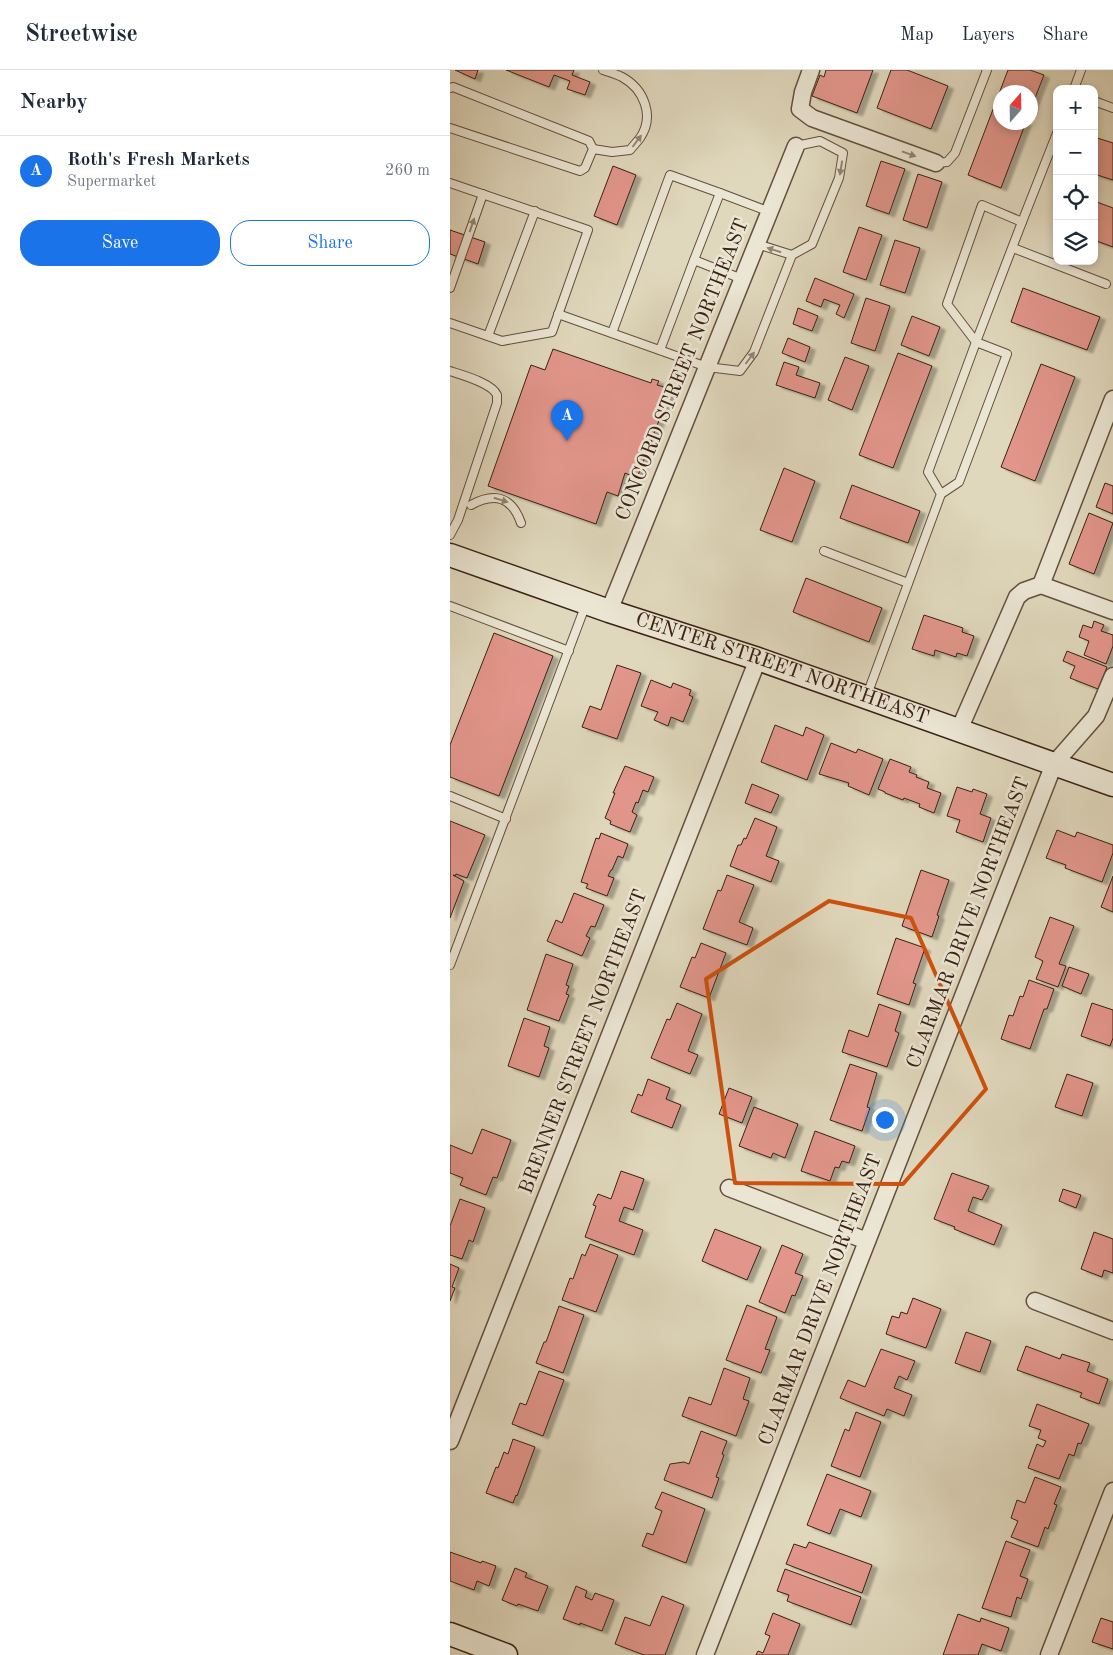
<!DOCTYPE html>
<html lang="en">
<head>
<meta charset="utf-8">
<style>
	body { margin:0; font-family:"Old Standard TT",serif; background:#f6f6f7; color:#1f2937 }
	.controls { position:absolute; right:15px; top:15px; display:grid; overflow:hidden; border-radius:10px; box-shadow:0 2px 8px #0003 }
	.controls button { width:45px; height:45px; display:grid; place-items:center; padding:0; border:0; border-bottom:1px solid #e0e1e3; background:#fff; color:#1f2937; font:25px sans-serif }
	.compass { position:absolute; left:543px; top:15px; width:45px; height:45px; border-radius:50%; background:#fff; box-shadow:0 2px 8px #0003; rotate:20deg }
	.you { position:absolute; left:434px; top:1049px; width:18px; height:18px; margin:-12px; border:4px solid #fff; border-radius:50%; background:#1a73e8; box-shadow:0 0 0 8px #1a73e833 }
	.badge { display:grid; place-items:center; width:32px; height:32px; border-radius:50%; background:#1a73e8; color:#fff; font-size:16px; font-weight:700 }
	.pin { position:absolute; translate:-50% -41px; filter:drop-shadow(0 1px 2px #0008) }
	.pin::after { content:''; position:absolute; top:26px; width:18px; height:15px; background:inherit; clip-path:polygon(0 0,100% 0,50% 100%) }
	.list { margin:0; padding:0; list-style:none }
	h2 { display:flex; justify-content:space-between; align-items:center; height:65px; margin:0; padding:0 20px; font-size:21px }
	h2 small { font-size:16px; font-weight:400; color:#747a83 }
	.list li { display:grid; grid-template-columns:32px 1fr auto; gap:15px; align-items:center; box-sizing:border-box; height:70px; padding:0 20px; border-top:1px solid #e0e1e3 }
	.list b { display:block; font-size:19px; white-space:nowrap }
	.list p { margin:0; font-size:16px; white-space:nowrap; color:#747a83 }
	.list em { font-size:16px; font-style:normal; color:#747a83 }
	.actions { display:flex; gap:10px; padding:15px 20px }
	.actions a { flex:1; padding:11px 0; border:1px solid #1a73e8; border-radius:20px; text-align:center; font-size:18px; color:#1a73e8 }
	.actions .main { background:#1a73e8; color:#fff }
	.icon { flex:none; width:28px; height:28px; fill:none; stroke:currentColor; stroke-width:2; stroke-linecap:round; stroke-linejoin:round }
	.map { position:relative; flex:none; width:663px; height:1585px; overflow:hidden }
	header { display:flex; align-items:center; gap:30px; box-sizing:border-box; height:70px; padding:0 25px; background:#fff; border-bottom:1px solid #e0e1e3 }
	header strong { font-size:24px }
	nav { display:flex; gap:28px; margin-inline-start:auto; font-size:18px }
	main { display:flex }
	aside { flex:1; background:#fff }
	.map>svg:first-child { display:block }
	.building { fill:#e2968b; stroke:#3a2113; filter:url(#shadow) }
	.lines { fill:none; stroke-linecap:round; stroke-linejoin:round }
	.lane-casing { stroke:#644f3e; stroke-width:10 }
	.street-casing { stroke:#644f3e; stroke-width:19 }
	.secondary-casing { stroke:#3a2113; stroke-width:25 }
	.lane { stroke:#ebe6d4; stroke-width:8 }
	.street { stroke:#ebe6d4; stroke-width:16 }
	.secondary { stroke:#ebe6d4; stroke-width:22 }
	.oneway { fill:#928474 }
	.marked { fill:none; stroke:#ce510d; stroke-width:4; stroke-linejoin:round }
	.labels { text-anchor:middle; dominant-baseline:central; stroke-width:5; stroke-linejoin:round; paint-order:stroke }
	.street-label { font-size:20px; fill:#3a2113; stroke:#ebe6d4 }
</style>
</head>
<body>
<header>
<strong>Streetwise</strong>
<nav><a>Map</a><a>Layers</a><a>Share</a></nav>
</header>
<main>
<aside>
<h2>Nearby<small></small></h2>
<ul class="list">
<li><span class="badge">A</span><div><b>Roth's Fresh Markets</b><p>Supermarket</p></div><em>260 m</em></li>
</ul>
<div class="actions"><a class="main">Save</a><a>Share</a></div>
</aside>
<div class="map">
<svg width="663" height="1585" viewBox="0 0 663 1585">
	<defs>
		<filter id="shadow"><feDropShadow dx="5.5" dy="3" stdDeviation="1" flood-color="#0004"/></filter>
	</defs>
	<rect width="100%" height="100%" fill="#e0d8bd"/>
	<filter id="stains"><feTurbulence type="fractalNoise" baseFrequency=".004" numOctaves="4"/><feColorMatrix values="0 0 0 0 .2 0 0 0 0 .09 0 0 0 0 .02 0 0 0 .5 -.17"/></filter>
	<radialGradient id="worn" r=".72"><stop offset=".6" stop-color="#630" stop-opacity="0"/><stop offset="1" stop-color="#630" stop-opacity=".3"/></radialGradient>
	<g class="building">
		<polygon points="5,0 28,0 25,9"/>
		<polygon points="56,0 124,0 122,5 140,12 135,25 117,19 120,11 104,5 99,17"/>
		<polygon points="376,0 423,0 407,43 362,26 370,5 374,7"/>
		<polygon points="441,0 457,0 498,16 481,59 427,38"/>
		<polygon points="558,0 580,0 594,5 580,41 580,22 550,22 550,52 576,52 551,118 518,105"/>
		<polygon points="644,67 663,73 663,110 644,104"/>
		<polygon points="431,91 455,99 439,144 416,136"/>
		<polygon points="163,96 186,105 167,155 144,146"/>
		<polygon points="468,104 492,112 477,158 453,150"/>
		<polygon points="644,131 663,138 663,177 644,170"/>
		<polygon points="409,157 432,165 416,210 393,202"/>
		<polygon points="0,160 35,172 28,194 0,184"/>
		<polygon points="445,170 470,178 455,223 430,215"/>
		<polygon points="365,208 404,224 394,248 386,244 390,235 374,229 371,237 356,231"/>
		<polygon points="573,218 650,247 637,280 561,252"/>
		<polygon points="416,228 440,236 425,281 401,273"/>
		<polygon points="348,238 368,246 362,261 343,254"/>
		<polygon points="462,246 490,257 479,286 451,275"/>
		<polygon points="338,268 360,277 355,292 332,283"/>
		<polygon points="103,279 201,313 202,309 209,311 207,315 221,319 187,408 175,403 168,426 157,422 146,454 38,416 81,295 95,300"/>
		<polygon points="448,283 482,296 443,398 409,385"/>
		<polygon points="395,287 419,296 402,340 378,330"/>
		<polygon points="334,292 349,297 346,305 370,313 365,328 326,315"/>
		<polygon points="591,294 625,307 585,411 551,397"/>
		<polygon points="334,398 365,411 342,472 310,460"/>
		<polygon points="655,413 663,416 663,444 646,437"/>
		<polygon points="402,415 470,441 458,473 390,448"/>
		<polygon points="639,443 663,453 644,504 619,494"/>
		<polygon points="356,508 432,538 419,572 343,542"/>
		<polygon points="474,545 513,558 512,562 524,566 517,586 507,583 506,587 485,580 484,586 462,579"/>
		<polygon points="644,551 654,555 651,561 663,565 663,576 656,594 634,585 639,571 629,567 633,555 642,558"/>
		<polygon points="44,563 103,586 49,726 0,707 0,675"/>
		<polygon points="617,581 657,597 648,619 620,608 625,596 613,591"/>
		<polygon points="167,595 191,603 167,669 132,657 140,636 151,640"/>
		<polygon points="201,610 221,618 223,613 241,620 239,625 243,627 233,652 221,647 218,656 204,650 208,642 191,636"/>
		<polygon points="325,655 353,666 356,657 374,665 357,710 311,692"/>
		<polygon points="381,673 406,683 408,679 433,689 419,725 398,716 399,713 369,704"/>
		<polygon points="440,689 461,697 459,702 467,705 466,707 479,712 477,718 491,723 484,743 469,737 470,734 454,728 453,730 435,723 435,722 428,719"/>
		<polygon points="175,696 204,707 198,722 193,720 188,733 186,732 182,742 187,745 180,762 160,754 161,751 155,748 165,723 163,723"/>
		<polygon points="302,714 329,725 321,743 295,733"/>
		<polygon points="507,717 522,722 523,719 537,724 530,744 541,748 533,772 506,762 510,750 497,746"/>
		<polygon points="305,748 327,757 316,786 329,791 321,812 280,796 288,775 291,775 294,768 296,769"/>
		<polygon points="0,751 35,765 17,808 6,804 5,806 3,805 14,811 0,848"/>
		<polygon points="607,760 625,767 627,762 663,775 663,783 652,812 615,798 616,795 596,788"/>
		<polygon points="151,763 178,774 173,788 168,786 162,800 161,800 158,806 164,808 157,826 136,818 138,814 131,812 146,768 149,769"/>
		<polygon points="471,800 499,810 487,845 489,846 482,867 452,856"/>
		<polygon points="277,805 304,815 289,852 303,858 297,875 253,859 268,820 271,821"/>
		<polygon points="663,806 663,842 651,837"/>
		<polygon points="124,823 154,835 145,857 141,856 136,866 140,868 132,886 97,871 106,850 112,853"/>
		<polygon points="600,847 624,856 609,894 616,896 608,917 586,909 593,891 585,887"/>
		<polygon points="446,868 475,878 463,913 466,914 459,935 427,924"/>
		<polygon points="251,873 276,883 259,928 230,917 242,887 245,888"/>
		<polygon points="96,884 123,894 116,915 119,916 116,924 119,925 109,951 77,940"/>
		<polygon points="619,897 639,904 631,924 612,916"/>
		<polygon points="579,910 604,919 597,939 594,939 580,979 551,969 559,945 563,946 570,926 573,927"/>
		<polygon points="227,933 252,944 238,981 248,985 240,1004 201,988 217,949 220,950"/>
		<polygon points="642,933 663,940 663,968 660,976 631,966"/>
		<polygon points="429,934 451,942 445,961 449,963 437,997 392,982 399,960 418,967"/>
		<polygon points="74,948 100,957 94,976 99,978 89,1007 58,996"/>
		<polygon points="400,994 427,1003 417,1037 420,1038 412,1061 380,1050"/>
		<polygon points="617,1004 643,1013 632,1046 605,1037"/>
		<polygon points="198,1009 220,1018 216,1029 231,1035 222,1058 181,1042 188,1024 192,1026"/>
		<polygon points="279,1018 302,1027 292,1053 269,1044"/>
		<polygon points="304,1037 348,1054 335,1088 323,1083 321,1088 289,1076"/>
		<polygon points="32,1059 61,1070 47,1108 43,1107 36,1125 10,1115 13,1108 0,1103 0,1075 22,1084"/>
		<polygon points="365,1061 405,1076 399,1093 392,1091 389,1098 385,1097 380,1111 351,1101"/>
		<polygon points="171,1101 194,1109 183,1140 174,1137 169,1151 193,1160 184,1185 135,1167 146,1136 143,1135 148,1124 161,1129"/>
		<polygon points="502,1103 539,1116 532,1130 523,1127 518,1141 552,1155 544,1175 504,1159 505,1157 484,1149"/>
		<polygon points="613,1119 631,1125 626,1138 609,1131"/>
		<polygon points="10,1129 35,1138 23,1172 19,1170 12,1189 0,1185 0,1156"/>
		<polygon points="265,1159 311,1177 297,1210 252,1191"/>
		<polygon points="644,1162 663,1169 663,1203 654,1200 652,1207 631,1199"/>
		<polygon points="140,1174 168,1185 146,1242 112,1230 120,1208 123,1209 132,1184 135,1186"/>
		<polygon points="332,1175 353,1184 345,1203 353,1206 345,1226 342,1225 335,1243 309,1232"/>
		<polygon points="0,1194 9,1198 2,1217 5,1218 0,1231"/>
		<polygon points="463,1228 491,1239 476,1278 436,1264 442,1246 449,1248 451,1242 457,1244"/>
		<polygon points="297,1235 327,1247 315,1279 320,1280 311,1303 276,1290"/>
		<polygon points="109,1236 134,1245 113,1303 86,1293 94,1272 96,1272"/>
		<polygon points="516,1262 541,1271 530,1302 505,1293"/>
		<polygon points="576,1276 610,1289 612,1284 640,1293 637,1301 658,1309 649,1334 630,1327 632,1323 567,1300"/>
		<polygon points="431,1279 465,1291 457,1310 449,1306 444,1318 462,1325 454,1346 437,1339 434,1346 390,1328 398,1310 415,1317"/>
		<polygon points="274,1298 300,1308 293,1329 299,1331 286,1366 232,1346 239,1327 261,1335"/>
		<polygon points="89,1301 114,1310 93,1366 62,1354 70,1333 76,1335"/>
		<polygon points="587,1334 639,1354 631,1374 628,1373 624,1386 619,1384 609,1409 578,1398 587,1374 593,1377 596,1371 588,1368 591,1360 579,1356"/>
		<polygon points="406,1342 431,1352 410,1407 381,1396 395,1359 399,1361"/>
		<polygon points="251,1361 277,1371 272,1384 274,1385 266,1407 269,1408 262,1428 214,1410 220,1394 234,1392 239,1394"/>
		<polygon points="63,1369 85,1377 67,1426 66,1425 63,1433 36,1423 46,1397 48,1398 54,1382 58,1384"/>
		<polygon points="377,1404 421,1421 411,1447 390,1439 380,1464 357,1455"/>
		<polygon points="585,1407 611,1417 604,1434 607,1435 598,1459 595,1457 588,1477 561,1467 568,1451 561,1448 567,1430 575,1433"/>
		<polygon points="212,1422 255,1439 236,1493 192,1476 197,1463 203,1465 212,1441 205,1438"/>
		<polygon points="556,1471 580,1480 570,1506 578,1509 571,1529 567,1527 561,1547 532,1538"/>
		<polygon points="359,1472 422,1495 412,1523 336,1494 344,1474 356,1478"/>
		<polygon points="0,1482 31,1493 32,1491 46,1496 39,1516 27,1511 24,1520 0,1511"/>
		<polygon points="65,1498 77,1503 75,1507 98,1516 88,1541 68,1534 67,1536 52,1530"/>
		<polygon points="335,1499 411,1527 401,1555 337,1531 339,1525 327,1521"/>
		<polygon points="126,1516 137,1521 135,1527 142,1530 145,1523 164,1530 152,1561 130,1553 130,1555 113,1549"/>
		<polygon points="212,1526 234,1535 215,1585 194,1585 165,1574 175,1547 200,1556"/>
		<polygon points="323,1543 350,1554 338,1585 306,1585 308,1581 313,1583 320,1566 315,1564"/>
		<polygon points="508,1544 530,1552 531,1548 559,1558 551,1581 532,1574 528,1585 493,1585"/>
		<polygon points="651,1548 663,1552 663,1579 642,1572"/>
	</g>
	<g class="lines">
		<defs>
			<g id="lane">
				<polyline points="0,18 3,17 139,71 143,79 135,98 130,101 0,58"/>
				<polyline points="624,19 631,0"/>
				<polyline points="644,31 663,38"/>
				<path d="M143,79L162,82L180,80C183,76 187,72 190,68C205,46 194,19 172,7C166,4 159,2 153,0"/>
				<polyline points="486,93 497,92 505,83 537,0"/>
				<polyline points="0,113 138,160 102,262 52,271 0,253"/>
				<polygon points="532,135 572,152 526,272 497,234"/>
				<polyline points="572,152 607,63"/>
				<polyline points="307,174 342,185"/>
				<polyline points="563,178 656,214"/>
				<polyline points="244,190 270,123 320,142"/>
				<polyline points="0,218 33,124"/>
				<polyline points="108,244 257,297 290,301 304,282 342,185 362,174 389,108 393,83 370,71 346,76"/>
				<polyline points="162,263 220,105 270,123"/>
				<polyline points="38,266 85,141"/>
				<polyline points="210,280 244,190 292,209"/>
				<path d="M0,301C12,305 42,313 47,325C47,325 47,332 47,333L8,450L0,465"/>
				<path d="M21,435C45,422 62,427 71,453"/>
				<polyline points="374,481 458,513"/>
				<polyline points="0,536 119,581"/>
				<polyline points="417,625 491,424 509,412 557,284 526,272 478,402 491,424"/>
				<polyline points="0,726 56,749"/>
				<polyline points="0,895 136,534"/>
			</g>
			<g id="street">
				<polyline points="361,0 353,22 350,39 362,48 486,93"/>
				<polyline points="591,515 663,541"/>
				<polyline points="159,541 346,76"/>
				<polyline points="509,660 567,527 574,521 591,515 663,329"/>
				<polyline points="279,1118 417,1171"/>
				<polyline points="585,1231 663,1261"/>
				<polyline points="0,1371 308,589"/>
				<polyline points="255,1585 604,694 646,646 663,606"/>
				<polyline points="599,1585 663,1421"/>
			</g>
			<g id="secondary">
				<path id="s1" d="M0,485L159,541L308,589L663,715"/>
				<polyline points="0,1564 56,1585"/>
			</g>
		</defs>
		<use href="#lane" class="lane-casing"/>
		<use href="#street" class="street-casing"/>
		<use href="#secondary" class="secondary-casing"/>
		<use href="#lane" class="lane"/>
		<use href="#street" class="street"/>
		<use href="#secondary" class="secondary"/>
	</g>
	<defs><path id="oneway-solid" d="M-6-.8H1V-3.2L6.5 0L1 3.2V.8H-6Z" transform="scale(1.25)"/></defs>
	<g class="oneway">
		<use href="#oneway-solid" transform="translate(187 71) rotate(-53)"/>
		<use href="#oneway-solid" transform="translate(459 84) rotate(20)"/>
		<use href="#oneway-solid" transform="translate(391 98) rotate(99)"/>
		<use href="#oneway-solid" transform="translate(22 155) rotate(-71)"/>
		<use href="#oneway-solid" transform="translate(324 180) rotate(-163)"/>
		<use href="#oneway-solid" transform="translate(300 288) rotate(-53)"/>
		<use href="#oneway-solid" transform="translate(51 430) rotate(17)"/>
	</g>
	<path class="marked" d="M379,831L461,848L536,1019L453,1114L285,1113L256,909Z"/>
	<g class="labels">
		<g class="street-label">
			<text transform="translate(233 300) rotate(-68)">CONCORD STREET NORTHEAST</text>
			<text stroke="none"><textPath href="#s1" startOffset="351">CENTER STREET NORTHEAST</textPath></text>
			<text transform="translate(519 853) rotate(-69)">CLARMAR DRIVE NORTHEAST</text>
			<text transform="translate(134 972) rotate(-69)">BRENNER STREET NORTHEAST</text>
			<text transform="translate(371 1230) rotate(-69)">CLARMAR DRIVE NORTHEAST</text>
		</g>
	</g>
	<rect width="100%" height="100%" filter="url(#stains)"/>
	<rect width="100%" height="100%" fill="url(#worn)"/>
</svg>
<div class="controls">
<button>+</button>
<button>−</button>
<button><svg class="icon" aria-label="locate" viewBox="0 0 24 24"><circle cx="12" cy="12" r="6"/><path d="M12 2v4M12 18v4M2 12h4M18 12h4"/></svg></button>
<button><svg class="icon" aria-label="layers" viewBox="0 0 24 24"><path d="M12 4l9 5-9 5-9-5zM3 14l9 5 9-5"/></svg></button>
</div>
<svg class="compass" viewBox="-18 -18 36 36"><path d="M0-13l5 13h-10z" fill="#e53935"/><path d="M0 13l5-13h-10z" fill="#747a83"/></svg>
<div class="you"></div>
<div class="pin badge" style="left:117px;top:371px">A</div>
</div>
</main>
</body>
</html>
